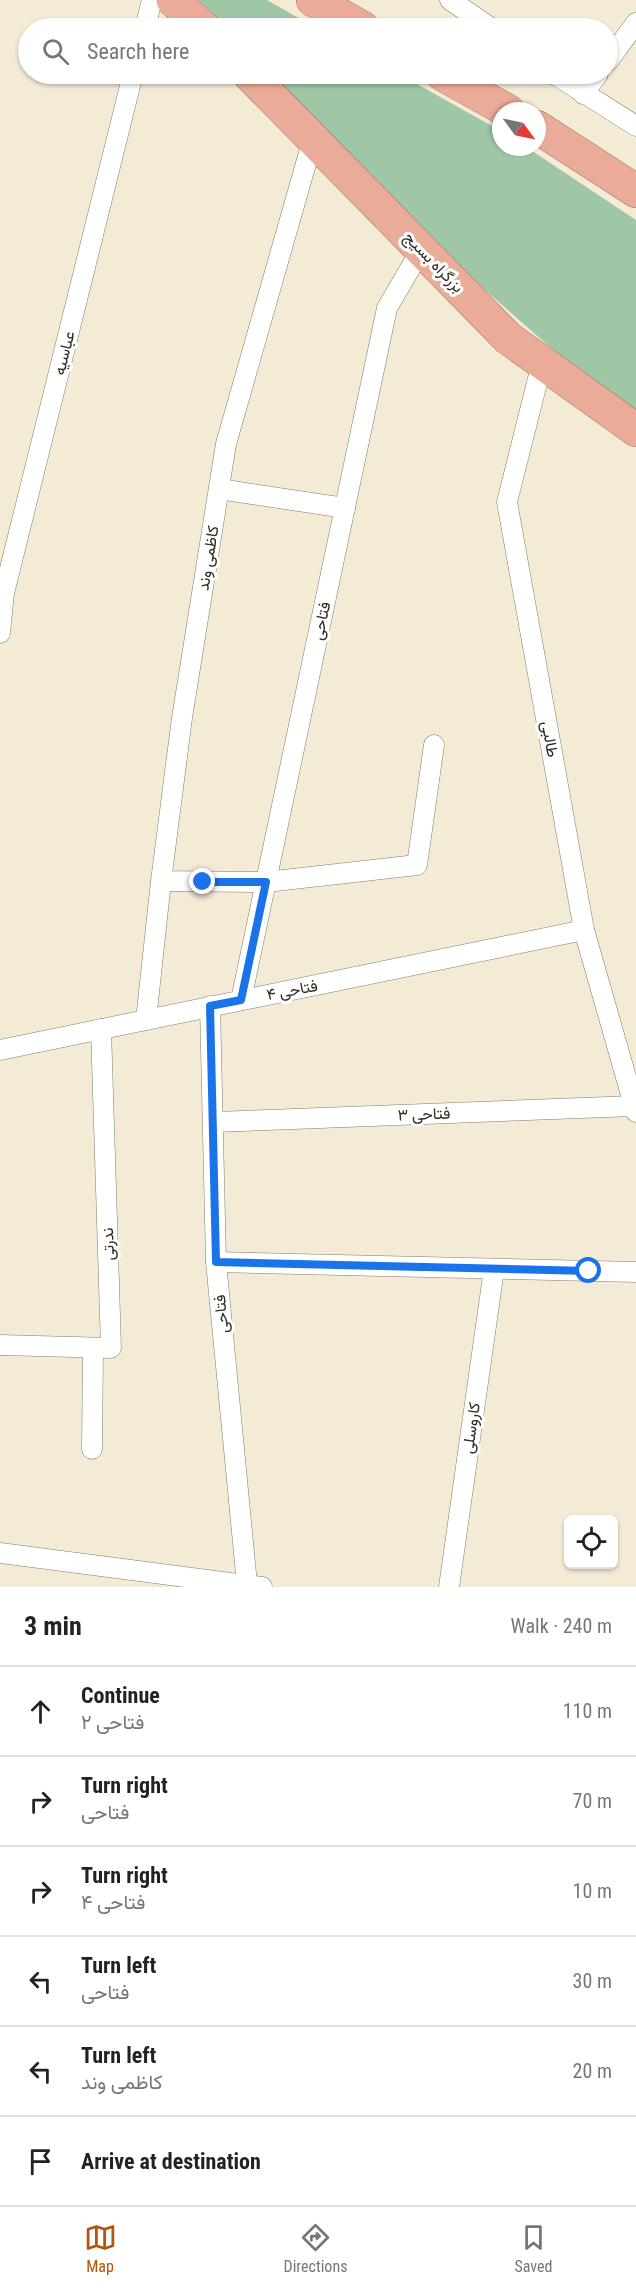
<!DOCTYPE html>
<html lang="en">
<head>
<meta charset="utf-8">
<style>
	body { margin:0; font-family:"Roboto Condensed",Vazirmatn,sans-serif; background:#f2f2f2; color:#222 }
	.controls { position:absolute; right:18px; bottom:18px; display:grid; overflow:hidden; border-radius:9px; box-shadow:0 2px 4px #0004 }
	.controls button { width:54px; height:54px; display:grid; place-items:center; padding:0; border:0; border-bottom:2px solid #e0e0e0; background:#fff; color:#222; font:30px sans-serif }
	.compass { position:absolute; left:492px; top:102px; width:54px; height:54px; border-radius:50%; background:#fff; box-shadow:0 2px 4px #0004; rotate:123deg }
	.stop { position:absolute; width:18px; height:18px; margin:-14px; border:4px solid #1a73e8; border-radius:50%; background:#fff }
	.stop.end { background:#1a73e8; border-color:#fff; box-shadow:0 2px 6px #0008 }
	.list { margin:0; padding:0; list-style:none }
	h2 { display:flex; justify-content:space-between; align-items:center; height:78px; margin:0; padding:0 24px; font-size:26px }
	h2 small { font-size:20px; font-weight:400; color:#767676 }
	.list li { display:grid; grid-template-columns:39px 1fr auto; gap:18px; align-items:center; box-sizing:border-box; height:90px; padding:0 24px; border-top:2px solid #e0e0e0 }
	.list b { display:block; font-size:22px; white-space:nowrap }
	.list p { margin:0; font-size:20px; white-space:nowrap; color:#767676 }
	.list em { font-size:20px; font-style:normal; color:#767676 }
	.icon { flex:none; width:33px; height:33px; fill:none; stroke:currentColor; stroke-width:2; stroke-linecap:round; stroke-linejoin:round }
	.map { position:relative; flex:none; width:636px; height:1587px; overflow:hidden }
	.search { position:absolute; background:#fff; box-shadow:0 2px 4px #0004; left:18px; right:18px; top:18px; height:66px; display:flex; align-items:center; gap:15px; box-sizing:border-box; padding:0 21px; border-radius:33px; color:#767676; font-size:22px }
	.sheet { height:618px; background:#fff }
	nav { display:flex; justify-content:space-around; align-items:center; box-sizing:border-box; height:84px; border-top:2px solid #e0e0e0; background:#fff; font-size:16px; color:#767676 }
	nav a { display:grid; justify-items:center; gap:3px }
	nav .on { color:#b45309 }
	.map>svg:first-child { display:block }
	.green { fill:#9fc7a6 }
	.lines { fill:none; stroke-linecap:round; stroke-linejoin:round }
	.minor-casing { stroke:#847c6a; stroke-width:21 }
	.trunk-casing { stroke:#a5725e; stroke-width:34 }
	.minor { stroke:#fff; stroke-width:20 }
	.trunk { stroke:#eaac98; stroke-width:33 }
	.route { stroke:#1a73e8; stroke-width:8 }
	.labels { text-anchor:middle; dominant-baseline:central; stroke-width:6; stroke-linejoin:round; paint-order:stroke }
	.street-label { font-size:16px; fill:#2e2b23; stroke:#fff }
</style>
</head>
<body>
<div class="map">
<svg width="636" height="1587" viewBox="0 0 636 1587">
	<rect width="100%" height="100%" fill="#f4ebd7"/>
	<g class="green">
		<polygon points="199,0 267,0 316,28 226,28"/>
		<polygon points="269,74 399,74 501,131 501,147 526,147 636,220 636,413 559,355 418,231"/>
	</g>
	<g class="lines">
		<defs>
			<g id="minor">
				<polyline points="450,0 491,28"/>
				<polyline points="145,28 152,0"/>
				<polyline points="608,61 636,23"/>
				<polyline points="554,74 636,126"/>
				<polyline points="583,94 598,74"/>
				<polyline points="313,139 226,444 182,718 161,881 266,882 417,865 434,745"/>
				<polyline points="542,363 507,502 584,930 636,1112"/>
				<polyline points="219,489 345,508"/>
				<polyline points="0,633 4,593 133,74"/>
				<polyline points="241,1000 387,308 421,250"/>
				<polyline points="210,1006 216,1262 247,1584"/>
				<polyline points="146,1020 161,881"/>
				<polyline points="0,1050 584,930"/>
				<polyline points="214,1122 634,1106"/>
				<polyline points="216,1262 636,1272"/>
				<polyline points="0,1345 111,1348 101,1029"/>
				<polyline points="92,1449 93,1349"/>
				<polyline points="0,1553 262,1587"/>
				<polyline points="449,1587 494,1269"/>
			</g>
			<g id="trunk">
				<polyline points="173,0 204,28"/>
				<polyline points="313,0 363,28"/>
				<polyline points="249,74 508,338 636,430"/>
				<polyline points="442,74 508,111"/>
				<polyline points="537,127 636,191"/>
			</g>
		</defs>
		<use href="#minor" class="minor-casing"/>
		<use href="#trunk" class="trunk-casing"/>
		<use href="#minor" class="minor"/>
		<use href="#trunk" class="trunk"/>
	</g>
	<g class="lines">
		<polyline class="route" points="203,882 266,882 241,1000 210,1006 216,1262 589,1271"/>
	</g>
	<g class="labels">
		<g class="street-label">
			<text transform="translate(434 262) rotate(46)">بزرگراه بسیج</text>
			<text transform="translate(64 353) rotate(-76)">عباسیه</text>
			<text transform="translate(208 558) rotate(-81)">کاظمی وند</text>
			<text transform="translate(321 621) rotate(-78)">فتاحی</text>
			<text transform="translate(550 739) rotate(80)">طالبی</text>
			<text transform="translate(292 990) rotate(-11)">فتاحی ۴</text>
			<text transform="translate(424 1114) rotate(-2)">فتاحی ۳</text>
			<text transform="translate(108 1244) rotate(-92)">ندرتی</text>
			<text transform="translate(221 1314) rotate(-95)">فتاحی</text>
			<text transform="translate(471 1428) rotate(-82)">کاروسلی</text>
		</g>
	</g>
</svg>
<div class="controls">
<button><svg class="icon" aria-label="locate" viewBox="0 0 24 24"><circle cx="12" cy="12" r="6"/><path d="M12 2v4M12 18v4M2 12h4M18 12h4"/></svg></button>
</div>
<svg class="compass" viewBox="-18 -18 36 36"><path d="M0-13l5 13h-10z" fill="#e53935"/><path d="M0 13l5-13h-10z" fill="#767676"/></svg>
<div class="stop" style="left:589px;top:1271px"></div>
<div class="stop end" style="left:203px;top:882px"></div>
<div class="search"><svg class="icon" aria-label="search" viewBox="0 0 24 24"><circle cx="10" cy="10" r="6"/><path d="M15 15l6 6"/></svg>Search here</div>
</div>
<section class="sheet">
<h2>3 min<small>Walk · 240 m</small></h2>
<ul class="list">
<li><svg class="icon" aria-label="ahead" viewBox="0 0 24 24"><path d="M12 20V5M6 11l6-6 6 6"/></svg><div><b>Continue</b><p>فتاحی ۲</p></div><em>110 m</em></li>
<li><svg class="icon" aria-label="right" viewBox="0 0 24 24"><path d="M7 20v-9h11M14 6l5 5-5 5"/></svg><div><b>Turn right</b><p>فتاحی</p></div><em>70 m</em></li>
<li><svg class="icon" aria-label="right" viewBox="0 0 24 24"><path d="M7 20v-9h11M14 6l5 5-5 5"/></svg><div><b>Turn right</b><p>فتاحی ۴</p></div><em>10 m</em></li>
<li><svg class="icon" aria-label="left" viewBox="0 0 24 24"><path d="M17 20v-9H6M10 6l-5 5 5 5"/></svg><div><b>Turn left</b><p>فتاحی</p></div><em>30 m</em></li>
<li><svg class="icon" aria-label="left" viewBox="0 0 24 24"><path d="M17 20v-9H6M10 6l-5 5 5 5"/></svg><div><b>Turn left</b><p>کاظمی وند</p></div><em>20 m</em></li>
<li><svg class="icon" aria-label="arrive" viewBox="0 0 24 24"><path d="M6 21V4h12l-3 4 3 4H6"/></svg><div><b>Arrive at destination</b></div></li>
</ul>
</section>
<nav>
<a class="on"><svg class="icon" aria-label="map" viewBox="0 0 24 24"><path d="M3 6l6-2 6 2 6-2v14l-6 2-6-2-6 2zM9 4v14M15 6v14"/></svg>Map</a>
<a><svg class="icon" aria-label="directions" viewBox="0 0 24 24"><path d="M12 3l9 9-9 9-9-9zM9 14v-3h6M13 9l2 2-2 2"/></svg>Directions</a>
<a><svg class="icon" aria-label="saved" viewBox="0 0 24 24"><path d="M7 4h10v16l-5-4-5 4z"/></svg>Saved</a>
</nav>
</body>
</html>
